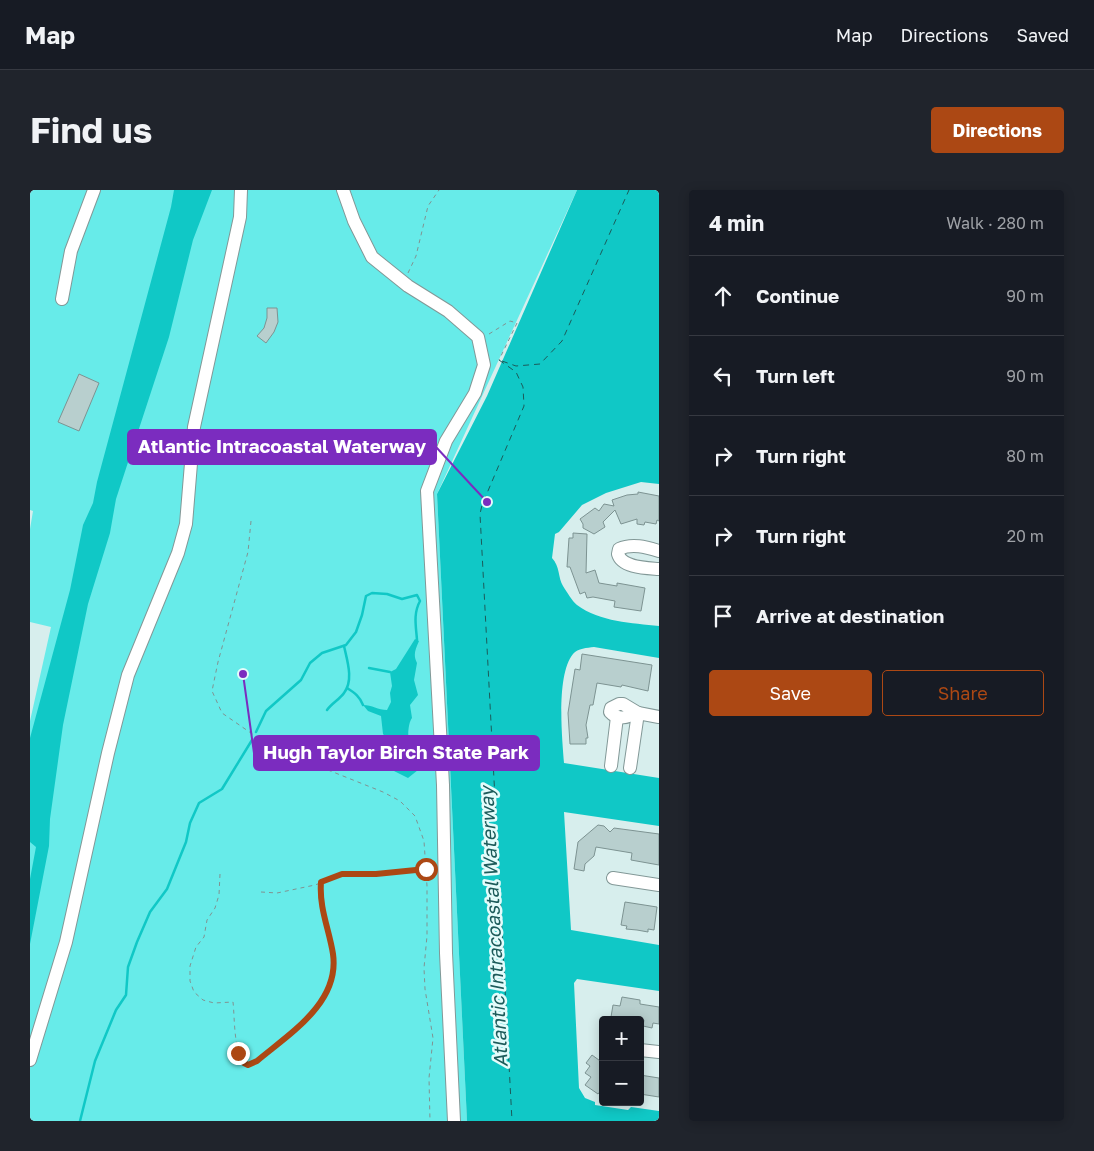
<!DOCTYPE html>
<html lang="en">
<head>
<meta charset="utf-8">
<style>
	body { margin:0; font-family:"Golos Text",sans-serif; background:#20242c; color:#f1f3f6 }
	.controls { position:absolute; right:15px; bottom:15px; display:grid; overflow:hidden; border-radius:5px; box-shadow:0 2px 12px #0003 }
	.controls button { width:45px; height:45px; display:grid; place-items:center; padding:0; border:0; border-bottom:1px solid #363941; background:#171b24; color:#f1f3f6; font:25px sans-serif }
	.stop { position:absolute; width:15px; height:15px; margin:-11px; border:4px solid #ac4814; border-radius:50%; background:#fff }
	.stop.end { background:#ac4814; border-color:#fff; box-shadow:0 1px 5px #0008 }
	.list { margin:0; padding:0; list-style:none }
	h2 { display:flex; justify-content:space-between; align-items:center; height:65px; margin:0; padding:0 20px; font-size:21px }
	h2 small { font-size:16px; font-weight:400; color:#9ea1a6 }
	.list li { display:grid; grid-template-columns:32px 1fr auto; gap:15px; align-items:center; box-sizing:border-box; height:80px; padding:0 20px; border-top:1px solid #363941 }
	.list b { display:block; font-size:19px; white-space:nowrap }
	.list em { font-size:16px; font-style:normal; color:#9ea1a6 }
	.actions { display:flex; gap:10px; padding:15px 20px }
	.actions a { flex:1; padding:11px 0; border:1px solid #ac4814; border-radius:5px; text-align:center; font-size:18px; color:#ac4814 }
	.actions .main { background:#ac4814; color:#fff }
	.icon { flex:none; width:28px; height:28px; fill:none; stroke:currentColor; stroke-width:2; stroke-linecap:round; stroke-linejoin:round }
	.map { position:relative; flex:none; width:629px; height:931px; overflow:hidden; border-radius:5px }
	header { display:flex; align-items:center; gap:30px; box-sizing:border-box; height:70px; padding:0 25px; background:#171b24; border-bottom:1px solid #363941 }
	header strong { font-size:24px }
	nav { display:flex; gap:28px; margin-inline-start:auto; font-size:18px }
	.intro { display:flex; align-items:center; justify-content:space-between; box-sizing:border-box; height:120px; padding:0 30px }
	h1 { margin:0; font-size:35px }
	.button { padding:12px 22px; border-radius:5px; background:#ac4814; color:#fff; font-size:18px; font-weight:700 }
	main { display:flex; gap:30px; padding:0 30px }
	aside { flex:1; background:#171b24; border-radius:5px; box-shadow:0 2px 12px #0003 }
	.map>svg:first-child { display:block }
	.green { fill:#67ebe9 }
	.water { fill:#10c8c6 }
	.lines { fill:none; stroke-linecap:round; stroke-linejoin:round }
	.stream { stroke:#10c8c6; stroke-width:2.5 }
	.ferry { stroke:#1c5b5a; stroke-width:1; stroke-dasharray:6 5; stroke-linecap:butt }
	.building { fill:#b8cfce; stroke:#7d9392 }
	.minor-casing { stroke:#829897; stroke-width:14 }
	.path { stroke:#819291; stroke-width:1; stroke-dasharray:4 4; stroke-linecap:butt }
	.minor { stroke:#fff; stroke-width:12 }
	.route { stroke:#ac4814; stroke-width:6 }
	.labels { text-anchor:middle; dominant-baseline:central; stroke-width:5; stroke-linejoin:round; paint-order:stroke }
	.water-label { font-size:19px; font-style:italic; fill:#1c5b5a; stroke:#e4fcfb }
	.leader { fill:none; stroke:#7b2cbf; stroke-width:2 }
	.callout-dot { fill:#7b2cbf; stroke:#e4fcfb; stroke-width:2 }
	.callout { fill:#7b2cbf; stroke:#7b2cbf; stroke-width:2 }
	.callout-label { font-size:19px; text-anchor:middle; font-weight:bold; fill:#fff }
</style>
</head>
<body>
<header>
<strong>Map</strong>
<nav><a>Map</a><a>Directions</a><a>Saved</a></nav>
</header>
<div class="intro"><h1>Find us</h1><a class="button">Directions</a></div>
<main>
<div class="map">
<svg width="629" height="931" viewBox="0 0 629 931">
	<rect width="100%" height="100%" fill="#d7eeed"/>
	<polygon class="green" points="0,0 547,0 407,304 437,931 0,931 0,531 21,437 0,432 0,339 3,321 0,320"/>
	<g class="water">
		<polygon points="144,0 182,0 163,50 139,147 86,309 80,343 58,414 33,535 20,629 19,656 0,754 0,689 6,657 0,652 0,548 40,400 53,335 63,313 67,292 141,17"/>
		<path d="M547,0H629V294L611,292L576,303L552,315L529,342L525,344L522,368C530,376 528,388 533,396C537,402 542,411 547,415C570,432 602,433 629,436V468L564,457C557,458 548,458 543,464C526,485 532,547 534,573L629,588V636L534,622L541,740L629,755V801L547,789L544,793L549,898L555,908L565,912V915L598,920L601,917L629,921V931H437L407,304L457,206Z"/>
		<path d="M385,449L389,451C385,460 383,465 387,473L384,490L388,505L380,515L382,528C378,533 377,549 380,555C382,559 385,560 387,564C389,569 388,575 388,580L378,588L364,581L353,572L360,557L358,550L353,544L351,526L338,521L333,515C342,515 348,520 357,520L361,512L360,503L362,496L360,482L366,479Z"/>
	</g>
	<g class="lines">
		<g class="stream">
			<polyline points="339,478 360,482"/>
			<path d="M317,498C325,503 330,507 333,515"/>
			<path d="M297,520C302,513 310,509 314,503C324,490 317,470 314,456"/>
			<path d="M226,542L236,521L271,490L280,473L292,463L316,455L326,442L332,425L336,406L342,403L357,404L372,409L387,405L390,411C383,424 386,436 387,450"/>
			<polyline points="50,931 65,871 86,820 96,805 98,777 107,752 120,722 137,699 156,652 160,633 169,613 192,599 222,550"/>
		</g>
		<g class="ferry">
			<polyline points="469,170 486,182 493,197 494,216 452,315 450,324 482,931"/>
			<polyline points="472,171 486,176 510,174 532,151 599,0"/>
		</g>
	</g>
	<g class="building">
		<polygon points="237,118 247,118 248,132 244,142 236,153 227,146 234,138 237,128"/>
		<polygon points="49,184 69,193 49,241 28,232"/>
		<polygon points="608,302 629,306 629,331 627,330 626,334 615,332 614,335 607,334 607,329 591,334 585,320 573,332 575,337 564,344 553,338 553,334 550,329 565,318 569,321 574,314 584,316 582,310 597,305 608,304"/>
		<polygon points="543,343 557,344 556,383 565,380 569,393 587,396 587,393 615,398 611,421 584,417 585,411 563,407 557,408 555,402 550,404 540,377 537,377 539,348 543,348"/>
		<polygon points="552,464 622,475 618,501 592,495 591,497 567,493 563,515 560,515 556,535 558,548 556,548 556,554 540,554 538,523 545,479 550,480"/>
		<polygon points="568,635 574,636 580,642 584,638 629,644 629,675 601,670 602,663 566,657 564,666 555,674 554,681 544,679 548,652"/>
		<polygon points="595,712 627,717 624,740 618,739 618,742 607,740 596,739 597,736 591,735"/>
		<polygon points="592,807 610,810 610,814 629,817 629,834 623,833 622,838 613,836 614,830 599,830 581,827 583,815 590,816"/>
		<polygon points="562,865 573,873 573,898 568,904 555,895 561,887 555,883 560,876 556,873"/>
		<polygon points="610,885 629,888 629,907 610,904"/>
	</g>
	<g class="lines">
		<defs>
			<g id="minor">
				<polyline points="313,0 324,31 342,67 378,96 418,121 448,147 454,175 445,203 416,251 397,301 413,595 416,763 424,931"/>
				<polyline points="32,109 41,61 64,0"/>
				<path d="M629,361C616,357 602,353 589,359L588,364C592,378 617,378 629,379"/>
				<path d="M589,514H593L608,523C598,527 588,531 580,522L581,518Z"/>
				<polyline points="581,576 587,527"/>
				<polyline points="600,578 608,523 629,527"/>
				<polyline points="583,688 629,695"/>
				<polyline points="610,860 629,862"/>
				<polyline points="0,870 36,752 78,563 98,485 148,363 156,334 164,237 210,27 211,0"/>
			</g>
		</defs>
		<use href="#minor" class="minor-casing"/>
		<g class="path">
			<polyline points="378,83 386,66 398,16 409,0"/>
			<polyline points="459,144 480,131 487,133 469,170"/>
			<polyline points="221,331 218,362 188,472 182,501 192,523 244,559 270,571 298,580 353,602 370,611 385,626 394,651 397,696 397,746 394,778 395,799 403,848 399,888 400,931"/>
			<path d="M190,684L189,705L185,718L177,730L174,747L166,757L160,776V791L164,802L173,810L184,813L203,812C205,829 203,867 218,875L227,871C259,843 310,813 303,764C299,739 289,718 291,692"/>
			<polyline points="231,702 247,703 285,695 312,685 346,684 404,678"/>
		</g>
		<use href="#minor" class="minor"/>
	</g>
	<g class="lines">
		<path class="route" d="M208,863L214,873L218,875L227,871C259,844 310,813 303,764C299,739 289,718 291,692L312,684H346L396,679"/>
	</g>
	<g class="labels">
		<g class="water-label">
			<text transform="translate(463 737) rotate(-93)">Atlantic Intracoastal Waterway</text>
		</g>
	</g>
	<path class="leader" d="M457 312L406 257M213 484L224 563"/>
	<g class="callout-dot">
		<circle cx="457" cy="312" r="5"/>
		<circle cx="213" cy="484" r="5"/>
	</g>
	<g class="callout">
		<rect x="98" y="240" width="308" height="34" rx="5"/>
		<rect x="224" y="546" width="285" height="34" rx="5"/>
	</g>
	<g class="callout-label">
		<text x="252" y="263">Atlantic Intracoastal Waterway</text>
		<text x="366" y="569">Hugh Taylor Birch State Park</text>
	</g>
</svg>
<div class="controls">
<button>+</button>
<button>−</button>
</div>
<div class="stop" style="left:396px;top:679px"></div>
<div class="stop end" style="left:208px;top:863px"></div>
</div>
<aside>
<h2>4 min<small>Walk · 280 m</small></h2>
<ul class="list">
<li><svg class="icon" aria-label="ahead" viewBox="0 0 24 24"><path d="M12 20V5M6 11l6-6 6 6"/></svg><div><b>Continue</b></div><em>90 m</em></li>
<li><svg class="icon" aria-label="left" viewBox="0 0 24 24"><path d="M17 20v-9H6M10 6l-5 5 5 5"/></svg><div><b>Turn left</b></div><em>90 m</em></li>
<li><svg class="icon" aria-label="right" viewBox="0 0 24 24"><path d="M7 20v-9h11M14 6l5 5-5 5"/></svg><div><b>Turn right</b></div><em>80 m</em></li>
<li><svg class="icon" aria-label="right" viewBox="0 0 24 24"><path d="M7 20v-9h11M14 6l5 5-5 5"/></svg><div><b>Turn right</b></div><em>20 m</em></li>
<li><svg class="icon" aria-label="arrive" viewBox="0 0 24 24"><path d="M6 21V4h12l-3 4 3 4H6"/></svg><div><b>Arrive at destination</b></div></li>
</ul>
<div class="actions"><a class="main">Save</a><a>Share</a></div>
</aside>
</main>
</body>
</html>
